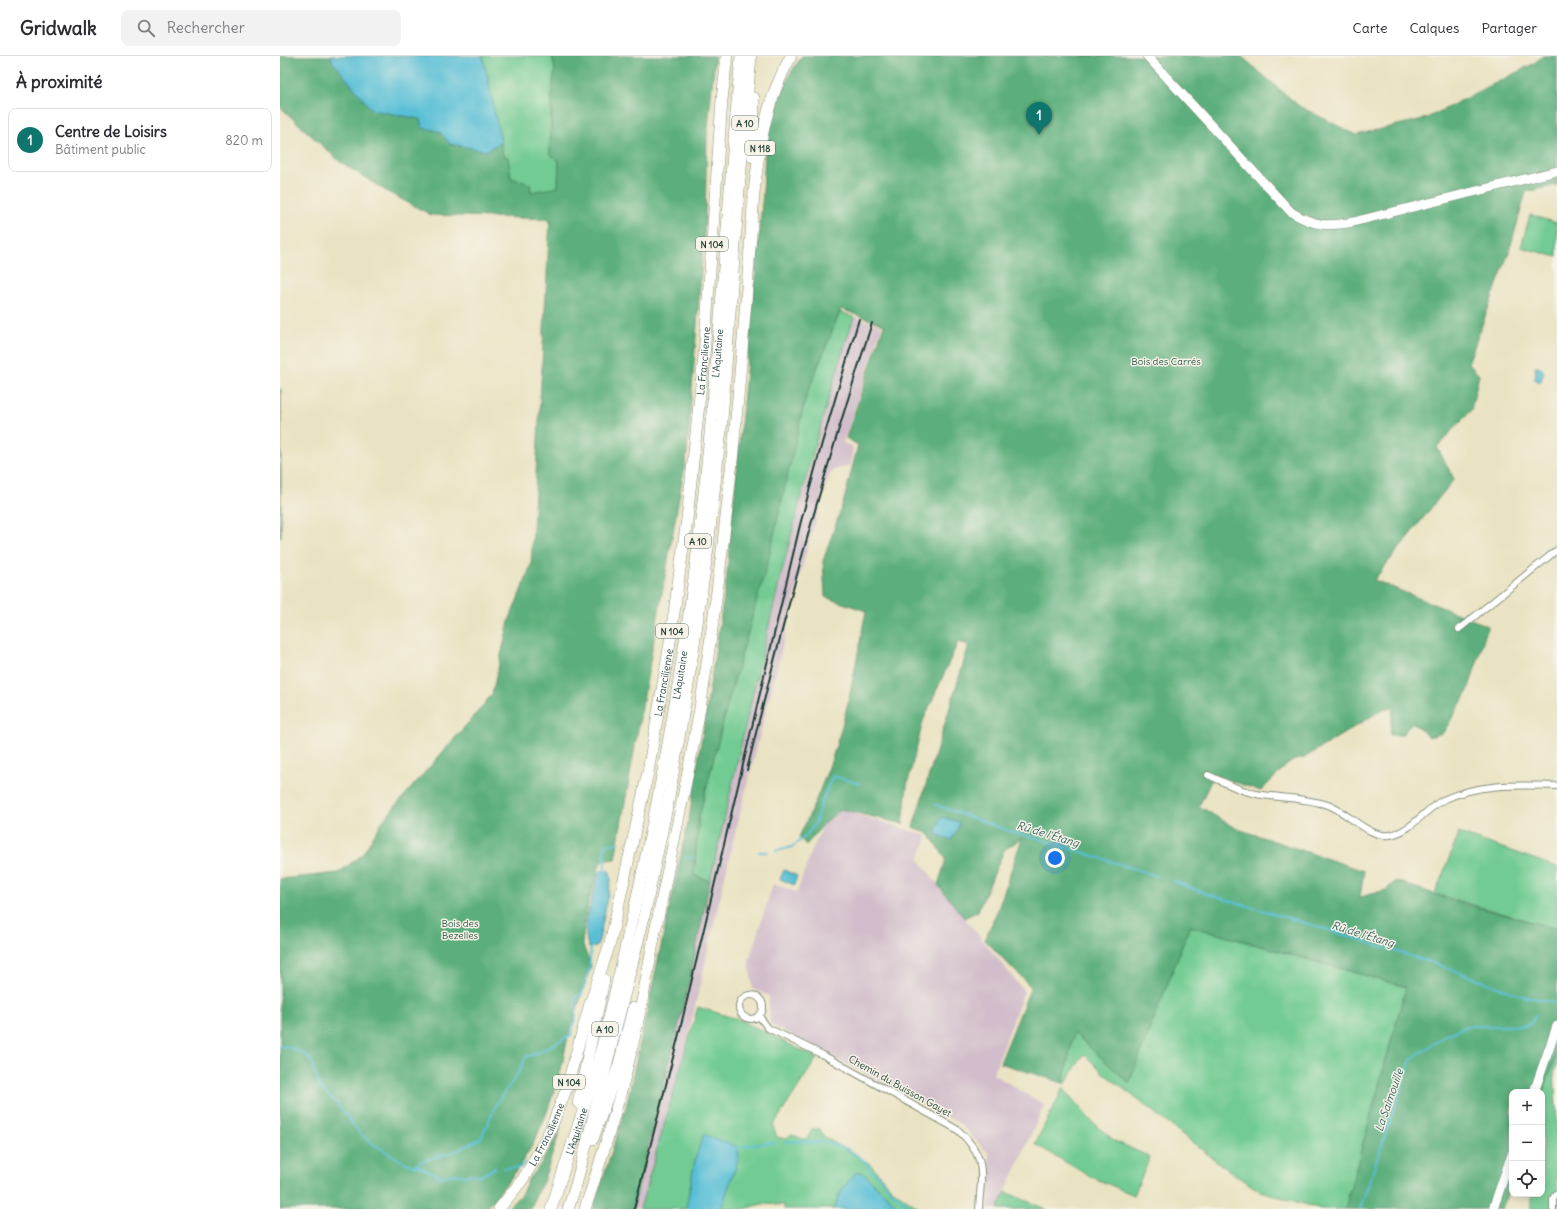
<!DOCTYPE html>
<html lang="fr">
<head>
<meta charset="utf-8">
<style>
	body { margin:0; font-family:Delius,sans-serif; background:#f2f2f3; color:#2b2b33 }
	.controls { position:absolute; right:12px; bottom:12px; display:grid; overflow:hidden; border-radius:8px; box-shadow:0 2px 10px #0003 }
	.controls button { width:36px; height:36px; display:grid; place-items:center; padding:0; border:0; border-bottom:1px solid #e1e1e2; background:#fff; color:#2b2b33; font:20px sans-serif }
	.you { position:absolute; left:775px; top:802px; width:14px; height:14px; margin:-10px; border:3px solid #fff; border-radius:50%; background:#1a73e8; box-shadow:0 0 0 6px #1a73e833 }
	.badge { display:grid; place-items:center; width:26px; height:26px; border-radius:50%; background:#0f766e; color:#fff; font-size:13px; font-weight:700 }
	.pin { position:absolute; translate:-50% -33px; filter:drop-shadow(0 1px 2px #0008) }
	.pin::after { content:''; position:absolute; top:21px; width:14px; height:12px; background:inherit; clip-path:polygon(0 0,100% 0,50% 100%) }
	.list { margin:0; padding:0; list-style:none }
	h2 { display:flex; justify-content:space-between; align-items:center; height:52px; margin:0; padding:0 16px; font-size:17px }
	h2 small { font-size:13px; font-weight:400; color:#7c7c81 }
	.list li { display:grid; grid-template-columns:26px 1fr auto; gap:12px; align-items:center; box-sizing:border-box; height:64px; margin:0 8px 8px; padding:0 8px; border:1px solid #e1e1e2; border-radius:8px }
	.list b { display:block; font-size:15px; white-space:nowrap }
	.list p { margin:0; font-size:13px; white-space:nowrap; color:#7c7c81 }
	.list em { font-size:13px; font-style:normal; color:#7c7c81 }
	.icon { flex:none; width:22px; height:22px; fill:none; stroke:currentColor; stroke-width:2; stroke-linecap:round; stroke-linejoin:round }
	.map { position:relative; flex:none; width:1277px; height:1153px; overflow:hidden }
	header { display:flex; align-items:center; gap:24px; box-sizing:border-box; height:56px; padding:0 20px; background:#fff; border-bottom:1px solid #e1e1e2 }
	header strong { font-size:19px }
	nav { display:flex; gap:22px; margin-inline-start:auto; font-size:14px }
	.search { width:280px; height:36px; background:#f2f2f3; display:flex; align-items:center; gap:10px; box-sizing:border-box; padding:0 14px; border-radius:8px; color:#7c7c81; font-size:15px }
	main { display:flex }
	aside { flex:1; background:#fff }
	.map>svg:first-child { display:block }
	.industrial { fill:#d1bdcb }
	.green { fill:#71cb92; stroke:#488463 }
	.forest { fill:#5caf7c; stroke:#3e7658; fill-rule:evenodd }
	.water { fill:#58bfd6; stroke:#3c7e85 }
	.lines { fill:none; stroke-linecap:round; stroke-linejoin:round }
	.stream { stroke:#58bfd6; stroke-width:2 }
	.street-casing { stroke:#84907c; stroke-width:8 }
	.secondary-casing { stroke:#84907c; stroke-width:10 }
	.highway-casing { stroke:#84907c; stroke-width:12 }
	.street { stroke:#fff; stroke-width:6 }
	.secondary { stroke:#fff; stroke-width:9 }
	.highway { stroke:#fff; stroke-width:11 }
	.rail { stroke:#1f3d34; stroke-width:2 }
	.labels { text-anchor:middle; dominant-baseline:central; stroke-width:3; stroke-linejoin:round; paint-order:stroke }
	.shield { fill:#f7f3e8; stroke:#60746a; stroke-width:1 }
	.shield-label { font-size:9px; font-weight:bold; fill:#1f3d34 }
	.street-label { font-size:10px; fill:#1f3d34; stroke:#f7f3e8 }
	.park-label { font-size:10px; fill:#2f5947; stroke:#f7f3e8 }
	.water-label { font-size:11px; font-style:italic; fill:#2d5e5c; stroke:#f7f3e8 }
</style>
</head>
<body>
<header>
<strong>Gridwalk</strong>
<div class="search"><svg class="icon" aria-label="search" viewBox="0 0 24 24"><circle cx="10" cy="10" r="6"/><path d="M15 15l6 6"/></svg>Rechercher</div>
<nav><a>Carte</a><a>Calques</a><a>Partager</a></nav>
</header>
<main>
<aside>
<h2>À proximité<small></small></h2>
<ul class="list">
<li><span class="badge">1</span><div><b>Centre de Loisirs</b><p>Bâtiment public</p></div><em>820 m</em></li>
</ul>
</aside>
<div class="map">
<svg width="1277" height="1153" viewBox="0 0 1277 1153">
	<rect width="100%" height="100%" fill="#f7f3e8"/>
	<filter id="ink" filterUnits="userSpaceOnUse"><feTurbulence type="fractalNoise" baseFrequency=".025" numOctaves="2"/><feDisplacementMap in="SourceGraphic" scale="8" xChannelSelector="R" yChannelSelector="G"/><feConvolveMatrix kernelMatrix="1 2 1 2 8 2 1 2 1" color-interpolation-filters="sRGB"/></filter>
	<filter id="wash" filterUnits="userSpaceOnUse"><feTurbulence type="fractalNoise" baseFrequency=".012" numOctaves="4" result="noise"/><feDisplacementMap in="SourceGraphic" scale="16" xChannelSelector="R" yChannelSelector="G"/><feGaussianBlur stdDeviation="0.9" result="paint"/><feColorMatrix in="noise" values="0 0 0 0 0 0 0 0 0 0 0 0 0 0 0 0 0 1.4 0 .05"/><feComposite in="paint" operator="in"/></filter>
	<g filter="url(#wash)">
		<rect width="100%" height="100%" fill="#eae3c3"/>
		<g class="industrial">
			<polygon points="574,261 602,270 563,387 573,391 570,409 554,414 549,419 526,497 456,773 383,1089 366,1153 349,1153 399,957 495,540 555,320"/>
			<polygon points="560,753 647,780 639,804 669,843 744,935 713,1018 764,1049 718,1153 709,1153 709,1098 679,1067 490,968 489,940 473,933 469,904 493,828 517,836 532,794 544,768"/>
		</g>
		<g class="green">
			<polygon points="203,0 272,0 275,13 272,33 270,98 279,105 278,132 251,136 250,128 231,122 228,101 223,99"/>
			<polygon points="1250,159 1277,167 1277,201 1241,191"/>
			<path d="M560,256L574,261C513,446 474,636 430,825L414,819L419,761L447,650L468,576L526,340Z"/>
			<polygon points="1179,777 1277,811 1277,873 1155,838"/>
			<polygon points="909,870 1126,931 1065,1153 1041,1153 980,1135 952,1117 822,1016 804,998 785,1028 783,1027 794,977 849,1026"/>
			<path d="M418,951L463,965L537,1002L493,1070L497,1081L506,1083L511,1078L523,1083L528,1082L532,1073H540L543,1080L589,1107L612,1133L640,1153H620L581,1116L575,1117C567,1128 556,1139 555,1153H504V1149L482,1148L464,1153H441L459,1101L458,1091L415,1104L406,1153H360Z"/>
			<polygon points="1277,997 1277,1007 1274,1016 1277,1070 1277,1153 1251,1153 1251,1138 1262,1138 1262,1039"/>
			<polygon points="783,1032 813,1067 835,1085 870,1101 854,1139 809,1120 755,1088"/>
			<polygon points="726,1136 765,1153 718,1153"/>
		</g>
		<g class="forest">
			<polygon points="0,0 51,0 52,5 92,54 140,63 142,72 159,75 170,88 206,95 221,86 223,99 228,101 231,122 250,128 251,136 278,131 279,105 270,98 272,33 275,13 272,0 435,0 427,81 425,165 407,397 335,803 321,805 308,847 302,887 311,910 288,980 281,1014 266,1059 252,1090 234,1118 206,1153 0,1153 0,823 58,817 82,799 104,763 195,659 212,638 229,565 251,509 270,163 151,159 106,135 59,105 0,51"/>
			<path d="M522,0H961L1019,50L1076,79L1147,62L1253,8L1263,0H1277V129L1246,136L1229,196L1188,307L1199,319L1191,354L1157,391L1174,423L1094,524L1208,570L1188,635L1163,677L1149,681L1132,666L1122,679H1110L1113,650L1097,657L1024,702L1011,705L981,735L934,719L919,750L955,772L1084,815L1080,841L1106,834L1116,825L1178,846L1277,873V996L1262,1039V1036H1232V1125L1222,1153H1065L1126,931L910,870L849,1027L794,977L783,1027L720,1007L751,931L705,884L718,853L742,782L724,794L698,855L684,862L658,829L666,803L649,778L633,771L689,589L678,586L643,665L627,730L623,768L560,753L544,768L526,789L519,781C533,752 546,722 556,690C570,647 577,600 586,555L545,541L543,505L564,444L578,389L566,382L604,269L561,253L526,340L488,505L447,650L419,761L414,819L430,825L407,936L353,1153H313L346,1051L410,757L446,527L483,137L486,73L510,18ZM660,766L671,784L655,778Z"/>
			<polygon points="0,332 1,335 1,480 0,482"/>
			<polygon points="281,1072 263,1126 255,1140 251,1153 227,1153 242,1137 249,1122 261,1108"/>
		</g>
		<g class="water">
			<polygon points="51,0 203,0 221,86 206,95 170,88 159,75 142,72 140,63 92,54 52,5"/>
			<polygon points="1256,310 1262,313 1264,316 1260,327 1254,322 1256,320 1255,311"/>
			<polygon points="662,761 679,766 677,775 671,784 655,778 660,764"/>
			<path d="M322,814H327L330,816L331,825L319,884L316,891L309,892C300,874 314,835 319,816Z"/>
			<polygon points="504,814 517,820 514,829 500,823"/>
			<polygon points="423,1078 458,1091 459,1101 441,1153 406,1153 415,1104"/>
			<path d="M582,1116L620,1153H555C556,1140 567,1127 575,1117Z"/>
		</g>
		<g class="lines">
			<g class="stream">
				<polyline points="656,749 735,777 757,782 877,820"/>
				<polyline points="496,795 512,791 526,780 535,767 542,744 553,720 580,728"/>
				<polyline points="479,796 488,796"/>
				<polyline points="406,802 414,801"/>
				<polyline points="325,815 324,793 327,789 337,787"/>
				<polyline points="893,825 927,838 1049,874 1162,910 1239,939 1277,947"/>
				<polyline points="0,990 9,991 26,999 32,1006 40,1032 56,1046 81,1079 95,1089 122,1105 133,1110 138,1110 162,1121 174,1118 184,1120 192,1118 200,1120 215,1112"/>
				<polyline points="505,1086 522,1085 536,1087 542,1085 568,1093 586,1106 588,1113 599,1120 611,1135 632,1153"/>
				<polyline points="458,1093 458,1091 487,1087 495,1087"/>
				<polyline points="133,1110 142,1105 179,1094 201,1082 218,1045 237,1019 246,1001 259,996 291,979 296,960 295,944 296,941 302,938 309,914 311,890"/>
				<polyline points="224,1112 239,1112 246,1106"/>
				<polyline points="1080,1153 1131,1003 1167,979 1187,970 1245,970 1251,967 1256,959"/>
			</g>
		</g>
	</g>
	<g filter="url(#ink)">
		<g class="lines">
			<defs>
				<g id="street">
					<polyline points="1179,573 1277,494"/>
					<path d="M928,719C945,727 963,736 982,739C1004,742 1026,742 1048,749C1068,756 1088,782 1110,779C1131,776 1145,753 1163,744C1198,727 1239,729 1277,730"/>
					<circle cx="471" cy="951" r="12"/>
					<path d="M479,960L488,972L543,999L678,1074C708,1102 701,1116 699,1153"/>
					<polyline points="1273,1153 1273,1142 1277,1137"/>
				</g>
				<g id="secondary">
					<path d="M867,0L1011,156C1034,170 1047,171 1073,166L1277,115"/>
					<polyline points="1254,1036 1277,970"/>
					<polyline points="1213,1153 1232,1098"/>
				</g>
				<g id="highway">
					<polyline points="473,101 474,42"/>
					<polyline points="298,1047 324,924"/>
					<polyline points="313,1083 339,1008 353,952"/>
					<path id="s1" d="M219,1153L243,1123L255,1103L271,1072L286,1034L309,951L330,887L368,716L389,593L407,463L424,300L442,44L447,0"/>
					<path id="s2" d="M271,1153C284,1112 298,1071 311,1030C324,985 335,938 345,893C368,797 387,701 402,604C434,404 443,201 461,0"/>
					<polyline points="288,1153 296,1129 363,865 389,741 409,623 428,492 442,364 459,134 471,0"/>
					<path d="M305,1153C321,1104 337,1054 349,1004C360,961 367,919 375,876C390,802 407,727 420,652C448,481 462,308 474,136C480,85 486,45 511,0"/>
				</g>
			</defs>
			<use href="#street" class="street-casing"/>
			<use href="#secondary" class="secondary-casing"/>
			<use href="#highway" class="highway-casing"/>
			<use href="#street" class="street"/>
			<use href="#secondary" class="secondary"/>
			<use href="#highway" class="highway"/>
			<g class="rail">
				<path d="M467,714C503,563 544,415 592,267"/>
				<polyline points="354,1153 397,986 520,469 542,387 579,263"/>
			</g>
		</g>
	</g>
	<g class="labels">
		<g class="shield">
			<rect x="452" y="60" width="26" height="14" rx="3"/>
			<rect x="465" y="85" width="30" height="14" rx="3"/>
			<rect x="416" y="181" width="32" height="14" rx="3"/>
			<rect x="405" y="478" width="26" height="14" rx="3"/>
			<rect x="376" y="568" width="32" height="14" rx="3"/>
			<rect x="312" y="966" width="26" height="14" rx="3"/>
			<rect x="273" y="1019" width="32" height="14" rx="3"/>
		</g>
		<g class="shield-label">
			<text x="465" y="67">A 10</text>
			<text x="480" y="92">N 118</text>
			<text x="432" y="188">N 104</text>
			<text x="418" y="485">A 10</text>
			<text x="392" y="575">N 104</text>
			<text x="325" y="973">A 10</text>
			<text x="289" y="1026">N 104</text>
		</g>
		<g class="street-label">
			<text stroke="none"><textPath href="#s2" startOffset="874">L'Aquitaine</textPath></text>
			<text stroke="none"><textPath href="#s1" startOffset="881">La Francilienne</textPath></text>
			<text stroke="none"><textPath href="#s2" startOffset="550">L'Aquitaine</textPath></text>
			<text stroke="none"><textPath href="#s1" startOffset="557">La Francilienne</textPath></text>
			<text transform="translate(620 1030) rotate(29)">Chemin du Buisson Gayet</text>
			<text stroke="none"><textPath href="#s2" startOffset="82">L'Aquitaine</textPath></text>
			<text stroke="none"><textPath href="#s1" startOffset="89">La Francilienne</textPath></text>
		</g>
		<g class="park-label">
			<text x="886" y="305">Bois des Carrés</text>
			<text x="180" y="867">Bois des<tspan x="180" dy="12">Bezelles</tspan></text>
		</g>
		<g class="water-label">
			<text transform="translate(768 778) rotate(17)">Rû de l'Étang</text>
			<text transform="translate(1083 878) rotate(17)">Rû de l'Étang</text>
			<text transform="translate(1109 1044) rotate(-71)">La Salmouille</text>
		</g>
	</g>
</svg>
<div class="controls">
<button>+</button>
<button>−</button>
<button><svg class="icon" aria-label="locate" viewBox="0 0 24 24"><circle cx="12" cy="12" r="6"/><path d="M12 2v4M12 18v4M2 12h4M18 12h4"/></svg></button>
</div>
<div class="you"></div>
<div class="pin badge" style="left:759px;top:79px">1</div>
</div>
</main>
</body>
</html>
